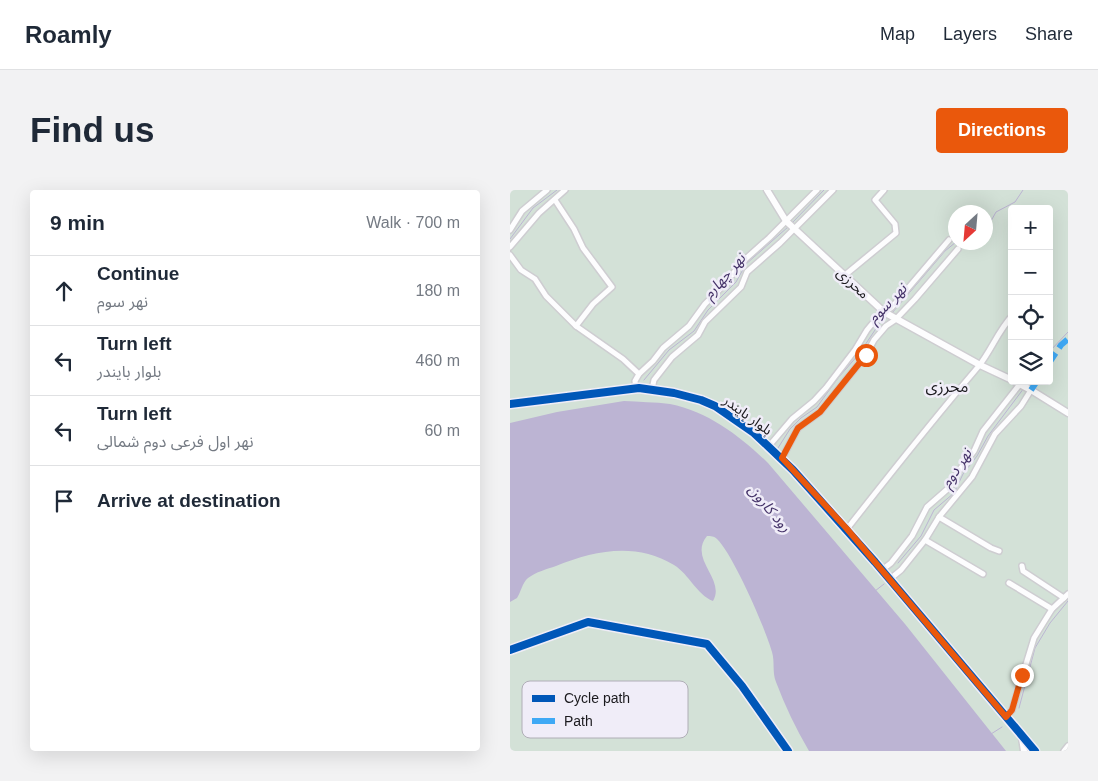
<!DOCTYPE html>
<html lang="en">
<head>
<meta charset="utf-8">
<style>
	body { margin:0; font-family:Helvetica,"Noto Sans Arabic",sans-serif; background:#f2f2f3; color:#1f2937 }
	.controls { position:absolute; right:15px; top:15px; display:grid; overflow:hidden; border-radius:5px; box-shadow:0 5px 20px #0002 }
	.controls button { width:45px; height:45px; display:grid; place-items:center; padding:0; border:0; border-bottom:1px solid #e0e1e3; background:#fff; color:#1f2937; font:25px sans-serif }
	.compass { position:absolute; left:438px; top:15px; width:45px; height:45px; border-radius:50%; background:#fff; box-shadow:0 5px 20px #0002; rotate:206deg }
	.stop { position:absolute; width:15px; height:15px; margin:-11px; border:4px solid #ea580c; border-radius:50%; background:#fff }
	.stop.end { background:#ea580c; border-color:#fff; box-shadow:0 1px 5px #0008 }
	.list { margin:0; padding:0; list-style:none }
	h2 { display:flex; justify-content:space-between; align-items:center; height:65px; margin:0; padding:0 20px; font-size:21px }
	h2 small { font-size:16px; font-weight:400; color:#747a83 }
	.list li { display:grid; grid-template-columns:32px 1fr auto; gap:15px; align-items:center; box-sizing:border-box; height:70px; padding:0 20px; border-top:1px solid #e0e1e3 }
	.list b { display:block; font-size:19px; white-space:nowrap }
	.list p { margin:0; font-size:16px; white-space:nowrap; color:#747a83 }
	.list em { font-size:16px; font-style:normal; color:#747a83 }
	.icon { flex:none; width:28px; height:28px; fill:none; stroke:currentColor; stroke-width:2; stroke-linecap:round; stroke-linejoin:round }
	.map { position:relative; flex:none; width:558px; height:561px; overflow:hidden; border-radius:5px }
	header { display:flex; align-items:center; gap:30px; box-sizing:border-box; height:70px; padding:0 25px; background:#fff; border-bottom:1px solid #e0e1e3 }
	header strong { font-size:24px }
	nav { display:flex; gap:28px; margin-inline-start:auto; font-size:18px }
	.intro { display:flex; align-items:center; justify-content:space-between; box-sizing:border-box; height:120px; padding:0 30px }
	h1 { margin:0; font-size:35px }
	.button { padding:12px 22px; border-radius:5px; background:#ea580c; color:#fff; font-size:18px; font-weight:700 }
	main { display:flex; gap:30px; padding:0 30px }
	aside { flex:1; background:#fff; border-radius:5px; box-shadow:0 5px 20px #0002 }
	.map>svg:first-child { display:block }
	.green { fill:#d3e1d7; fill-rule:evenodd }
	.water { fill:#bcb4d3 }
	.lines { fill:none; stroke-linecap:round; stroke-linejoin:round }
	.stream { stroke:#bcb4d3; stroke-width:1 }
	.minor-casing { stroke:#cecdd1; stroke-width:8 }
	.tertiary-casing { stroke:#cecdd1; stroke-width:9 }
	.minor { stroke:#fdfdfe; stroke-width:5 }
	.tertiary { stroke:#fdfdfe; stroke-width:6 }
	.quiet { stroke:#3fa9f5; stroke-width:6; stroke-dasharray:12 6; stroke-linecap:butt }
	.cycleway-casing { stroke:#f0edf8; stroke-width:11 }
	.cycleway { stroke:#0057b8; stroke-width:8 }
	.route { stroke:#ea580c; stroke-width:6 }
	.labels { text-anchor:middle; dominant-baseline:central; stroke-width:5; stroke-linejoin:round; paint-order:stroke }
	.street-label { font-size:14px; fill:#1b1a1e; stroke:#f0edf8 }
	.water-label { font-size:15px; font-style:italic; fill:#443268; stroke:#f0edf8 }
	.quarter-label { font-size:16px; fill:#1b1a1e; stroke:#f0edf8 }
	.key { fill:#f0edf8; stroke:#b0aeb7; stroke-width:1 }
	.key-label { font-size:14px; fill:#1b1a1e }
</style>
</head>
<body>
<header>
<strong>Roamly</strong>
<nav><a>Map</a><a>Layers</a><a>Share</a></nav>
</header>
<div class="intro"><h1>Find us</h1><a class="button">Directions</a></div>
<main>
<aside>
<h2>9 min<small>Walk · 700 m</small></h2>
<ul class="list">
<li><svg class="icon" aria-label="ahead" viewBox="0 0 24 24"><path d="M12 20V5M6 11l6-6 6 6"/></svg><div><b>Continue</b><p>نهر سوم</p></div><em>180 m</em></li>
<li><svg class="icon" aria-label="left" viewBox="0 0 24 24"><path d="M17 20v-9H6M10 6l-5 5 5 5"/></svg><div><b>Turn left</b><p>بلوار بایندر</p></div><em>460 m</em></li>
<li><svg class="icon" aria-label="left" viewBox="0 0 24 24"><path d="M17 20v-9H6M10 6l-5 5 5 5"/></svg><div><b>Turn left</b><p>نهر اول فرعی دوم شمالی</p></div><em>60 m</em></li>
<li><svg class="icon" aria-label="arrive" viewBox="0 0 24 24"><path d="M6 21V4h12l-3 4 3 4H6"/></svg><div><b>Arrive at destination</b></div></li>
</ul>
</aside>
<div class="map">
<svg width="558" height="561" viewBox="0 0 558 561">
	<rect width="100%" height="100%" fill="#f1f0f5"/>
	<path class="green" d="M0,0H558V561H0ZM502,19H539V191H502ZM446,22H476V52H446Z"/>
	<path class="water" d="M114,211C129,212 145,212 160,214C199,222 230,246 258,273L395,434L496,561H299C286,539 275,516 266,492C262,482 265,472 262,462C256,440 223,364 207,349C204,346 201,346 197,346C178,369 216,389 203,411C187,405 179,384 164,375C126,352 85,360 46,376C37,379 26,382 18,388C12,393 11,402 7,408L0,412V233L47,222Z"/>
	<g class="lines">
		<g class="stream">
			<polyline points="283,32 314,0"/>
			<polyline points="476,40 486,22 505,12 513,0"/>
			<polyline points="0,49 23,18 47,0"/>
			<polyline points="382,123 435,61 446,52"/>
			<polyline points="539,162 558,142"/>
			<polyline points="134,190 159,160 184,141 198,120 226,92 236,74 278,37"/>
			<polyline points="516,195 519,191"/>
			<polyline points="268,258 280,239 291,228 307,217 328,188 349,164 369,134 377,127"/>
			<polyline points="388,373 411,346 424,320 444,303 453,284 467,266 478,246 514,198"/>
			<polyline points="365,401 374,394"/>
			<polyline points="509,518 525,458 540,433 558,411"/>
			<polyline points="481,544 492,537"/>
		</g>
		<defs>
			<g id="minor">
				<polyline points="45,10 64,39 73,58 102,97 83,114 66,136 113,169 129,184"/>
				<polyline points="0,40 12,21 37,0"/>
				<polyline points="0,57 29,23 55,0"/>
				<polyline points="0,65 11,80 25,89 36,106 66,136"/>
				<polyline points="335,85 386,43 385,34 365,10 374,0"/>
				<polyline points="126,199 125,191 129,184 143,171 153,158 179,136 195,114 216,93 231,73 259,48 307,0"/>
				<polyline points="142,199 144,190 162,167 188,145 195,132 231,97 237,82 270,53 323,0"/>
				<polyline points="259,256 282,229 304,211 316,198 345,160 357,140 367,128 382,117 439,50"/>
				<polyline points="272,268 288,238 310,222 356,165 364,150 376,136 385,130 405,109 448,59"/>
				<polyline points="429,327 481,358 489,361"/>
				<path d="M337,339C380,284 423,230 468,177C481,161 488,141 502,126"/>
				<polyline points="415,350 473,384"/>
				<polyline points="512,376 513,381 554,408"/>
				<polyline points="372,380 381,373 402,346 417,317 441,296 447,283 464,261 473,241 510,194"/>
				<polyline points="380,389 391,380 415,350 429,327 462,287 485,244 511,216 521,200"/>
				<polyline points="499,393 542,419"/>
				<polyline points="496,527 502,520 524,448 542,419 558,404"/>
				<polyline points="554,561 558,556"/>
			</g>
			<g id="tertiary">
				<polyline points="257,0 276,31 374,122 470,175 502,190"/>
				<polyline points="504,191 521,200 558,223"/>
				<polyline points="0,214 129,198 164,203 191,210 205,216 244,243 283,280 365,372 525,561"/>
				<polyline points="0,460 78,432 197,454 232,496 278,561"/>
				<polyline points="512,548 514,561"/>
			</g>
		</defs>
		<use href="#minor" class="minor-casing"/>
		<use href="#tertiary" class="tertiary-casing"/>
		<use href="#minor" class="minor"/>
		<use href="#tertiary" class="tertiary"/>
		<g class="quiet">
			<polyline points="539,173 551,155 558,149"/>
			<polyline points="521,200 527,191"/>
		</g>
		<defs>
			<g id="cycleway">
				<polyline points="0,214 129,198 164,203 191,210 205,216 244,243 283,280 365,372 525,561"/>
				<polyline points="0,460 78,432 197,454 232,496 278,561"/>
			</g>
		</defs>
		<use href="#cycleway" class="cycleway-casing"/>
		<use href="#cycleway" class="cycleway"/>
	</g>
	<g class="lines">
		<polyline class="route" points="356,165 310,222 288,238 272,268 337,339 496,527 502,520 512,485"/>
	</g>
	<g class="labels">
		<g class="street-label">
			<text transform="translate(343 93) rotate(43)">محرزی</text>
			<text transform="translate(238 225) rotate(36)">بلوار بایندر</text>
		</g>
		<g class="water-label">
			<text transform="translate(214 86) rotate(-49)">نهر چهارم</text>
			<text transform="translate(377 113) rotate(-46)">نهر سوم</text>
			<text transform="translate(446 278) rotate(-57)">نهر دوم</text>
			<text transform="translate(260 318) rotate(50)">رود کارون</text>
		</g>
		<g class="quarter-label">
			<text x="437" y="196">محرزی</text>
		</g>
	</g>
	<rect x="12" y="491" width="166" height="57" rx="8" class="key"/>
	<rect x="22" y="505" width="23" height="7" fill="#0057b8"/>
	<rect x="22" y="528" width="23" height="6" fill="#3fa9f5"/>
	<g class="key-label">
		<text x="54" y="513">Cycle path</text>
		<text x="54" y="536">Path</text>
	</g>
</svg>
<div class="controls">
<button>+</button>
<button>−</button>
<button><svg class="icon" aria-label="locate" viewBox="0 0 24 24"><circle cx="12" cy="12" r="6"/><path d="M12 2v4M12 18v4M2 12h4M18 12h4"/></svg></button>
<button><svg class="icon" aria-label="layers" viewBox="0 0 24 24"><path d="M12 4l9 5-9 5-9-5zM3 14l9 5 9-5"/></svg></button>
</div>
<svg class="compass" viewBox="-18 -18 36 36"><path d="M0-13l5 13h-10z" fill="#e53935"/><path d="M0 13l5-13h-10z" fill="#747a83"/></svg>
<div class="stop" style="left:356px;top:165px"></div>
<div class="stop end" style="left:512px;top:485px"></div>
</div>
</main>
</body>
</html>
